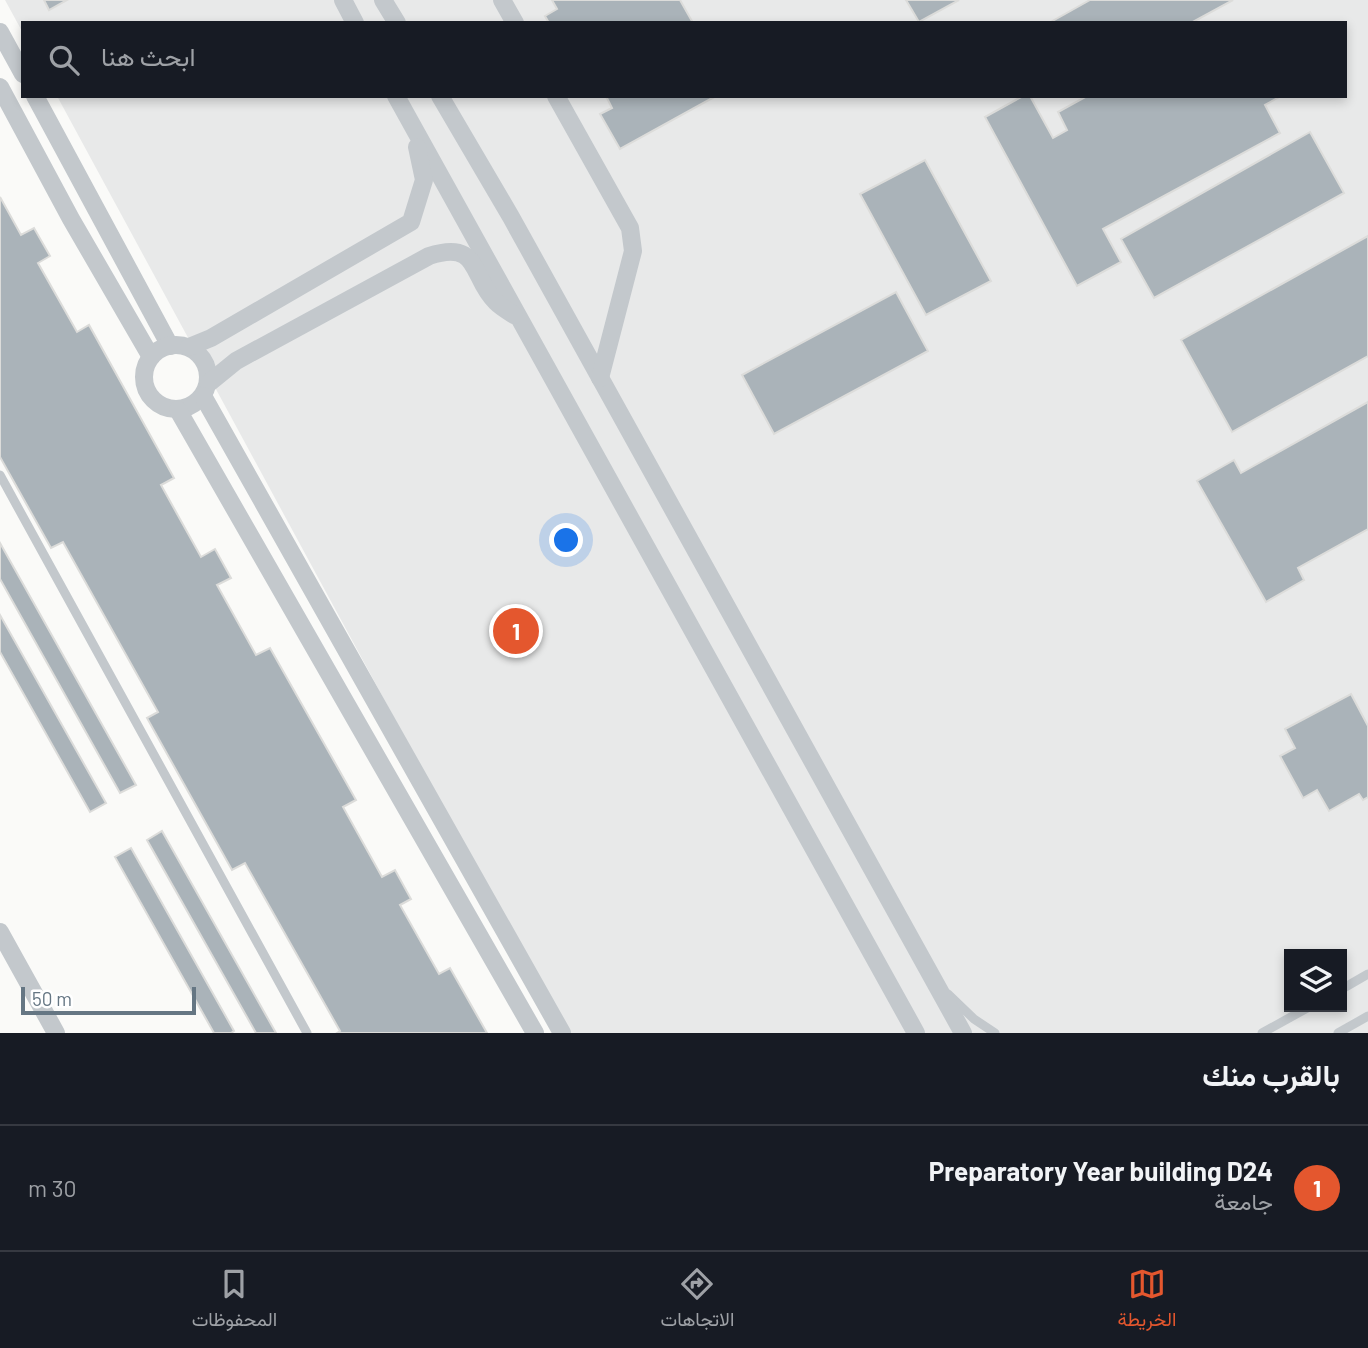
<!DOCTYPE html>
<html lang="ar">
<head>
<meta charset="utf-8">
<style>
	body { margin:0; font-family:Barlow,Vazirmatn,sans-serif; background:#242831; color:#f1f3f6; direction:rtl }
	.controls { position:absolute; right:21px; bottom:21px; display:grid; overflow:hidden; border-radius:0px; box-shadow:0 4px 10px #0003 }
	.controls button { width:63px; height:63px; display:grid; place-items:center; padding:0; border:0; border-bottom:2px solid #363941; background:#171b24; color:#f1f3f6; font:35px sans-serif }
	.scale { position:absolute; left:21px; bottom:18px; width:175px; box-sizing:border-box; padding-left:7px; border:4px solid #657683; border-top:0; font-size:19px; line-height:24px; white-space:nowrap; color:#657683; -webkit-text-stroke:5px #fff; paint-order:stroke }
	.you { position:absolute; left:567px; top:541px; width:24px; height:24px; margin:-18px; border:5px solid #fff; border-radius:50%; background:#1a73e8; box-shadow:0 0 0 10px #1a73e833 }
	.badge { display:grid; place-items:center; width:46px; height:46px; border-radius:50%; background:#e4572e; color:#fff; font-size:23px; font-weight:700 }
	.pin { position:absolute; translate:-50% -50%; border:4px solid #fff; box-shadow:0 2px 7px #0006 }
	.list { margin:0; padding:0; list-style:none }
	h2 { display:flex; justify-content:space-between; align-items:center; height:91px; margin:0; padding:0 28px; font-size:30px }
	h2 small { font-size:23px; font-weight:400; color:#9ea1a6 }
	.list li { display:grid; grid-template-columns:46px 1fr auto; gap:21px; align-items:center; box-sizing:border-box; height:126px; padding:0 28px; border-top:2px solid #363941 }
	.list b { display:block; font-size:26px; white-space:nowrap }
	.list p { margin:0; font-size:23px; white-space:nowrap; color:#9ea1a6 }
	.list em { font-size:23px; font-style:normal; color:#9ea1a6 }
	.icon { flex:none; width:38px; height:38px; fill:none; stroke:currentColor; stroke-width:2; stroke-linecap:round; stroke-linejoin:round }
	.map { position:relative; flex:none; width:1368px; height:1033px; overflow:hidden; direction:ltr }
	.search { position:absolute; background:#171b24; box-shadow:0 4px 10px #0003; left:21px; right:21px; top:21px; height:77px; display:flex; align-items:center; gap:18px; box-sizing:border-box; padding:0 24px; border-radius:0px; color:#9ea1a6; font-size:26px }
	.sheet { height:217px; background:#171b24 }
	nav { display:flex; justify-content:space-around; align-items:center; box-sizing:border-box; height:98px; border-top:2px solid #363941; background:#171b24; font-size:19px; color:#9ea1a6 }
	nav a { display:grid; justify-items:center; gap:4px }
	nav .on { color:#e4572e }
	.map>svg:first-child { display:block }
	.built { fill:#e8e9e9; fill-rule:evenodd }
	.building { fill:#aab3b9; stroke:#dcdcda; stroke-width:2 }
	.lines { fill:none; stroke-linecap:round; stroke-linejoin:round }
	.lane { stroke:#c3c8cc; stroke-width:9 }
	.street { stroke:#c3c8cc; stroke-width:18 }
</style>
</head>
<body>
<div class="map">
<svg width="1368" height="1033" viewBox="0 0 1368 1033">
	<rect width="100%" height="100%" fill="#fafaf8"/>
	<path class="built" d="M5,0H1368V1033H565L57,96H1345V23H23V33ZM1289,954H1342V1007H1289Z"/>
	<g class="building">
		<polygon points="44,0 67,0 49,10"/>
		<polygon points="552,0 680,0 693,23 549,23 545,16 557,9"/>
		<polygon points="906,0 959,0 919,22"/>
		<polygon points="1090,0 1233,0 1191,23 1049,23"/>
		<polygon points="606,96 716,96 620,149 600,114 612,108"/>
		<polygon points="1023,96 1030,96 1053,138 1067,130 1058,112 1087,96 1281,96 1265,105 1280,133 1103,229 1121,262 1077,286 985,117"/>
		<polygon points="1310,132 1344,193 1154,298 1121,239"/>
		<polygon points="925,160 991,281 926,315 860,194"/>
		<polygon points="0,197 21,235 34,228 50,256 38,263 77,332 89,325 174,478 161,485 201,557 215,549 231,578 217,585 256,655 270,648 356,800 343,807 382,877 395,870 411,899 400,905 439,974 450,968 487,1033 337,1033 340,1031 245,863 232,870 147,718 158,712 63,542 51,548 0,457"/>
		<polygon points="1368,236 1368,356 1232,432 1181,340"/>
		<polygon points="896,292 928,351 774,434 742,375"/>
		<polygon points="1368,402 1368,529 1298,568 1304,580 1266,602 1197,481 1234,460 1241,473"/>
		<polygon points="0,543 136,785 120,793 0,579"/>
		<polygon points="0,615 106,803 90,812 0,652"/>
		<polygon points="1351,694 1368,726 1368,797 1363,800 1359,794 1329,811 1317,790 1303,798 1280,756 1295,748 1285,729"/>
		<polygon points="162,831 276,1033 256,1033 147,840"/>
		<polygon points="131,848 234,1031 231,1033 214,1033 115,857"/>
	</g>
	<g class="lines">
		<g class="lane">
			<polyline points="0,475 307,1033"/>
			<polyline points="1342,989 1368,974"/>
			<polyline points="948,994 974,1019 995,1033"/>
			<polyline points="1262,1033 1309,1007"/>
			<polyline points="1338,1033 1368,1016"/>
		</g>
		<g class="street">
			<polyline points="343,0 355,23"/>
			<polyline points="383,0 397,23"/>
			<polyline points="502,0 515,23"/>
			<polyline points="0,32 23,74"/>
			<polyline points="0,87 71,219 151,357"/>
			<polyline points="35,96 170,346"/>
			<polyline points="396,96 916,1033"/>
			<polyline points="440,96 511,217 963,1033"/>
			<polyline points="556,96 630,228 633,251 600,378"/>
			<circle cx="176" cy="377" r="32"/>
			<polyline points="189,347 211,338 411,222 424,180 417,147"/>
			<path d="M209,383L236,361L429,256C481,239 470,277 496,302C501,307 508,311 514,315"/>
			<polyline points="203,396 562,1033"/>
			<polyline points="178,410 535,1033"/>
			<polyline points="0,932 56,1033"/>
		</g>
	</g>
</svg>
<div class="controls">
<button><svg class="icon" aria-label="layers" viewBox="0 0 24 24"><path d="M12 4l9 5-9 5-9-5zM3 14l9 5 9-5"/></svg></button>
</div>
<div class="scale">50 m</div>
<div class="you"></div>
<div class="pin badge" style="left:516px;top:631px">1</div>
<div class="search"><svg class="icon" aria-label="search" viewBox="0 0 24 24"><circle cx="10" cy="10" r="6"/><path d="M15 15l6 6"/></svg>ابحث هنا</div>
</div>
<section class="sheet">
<h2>بالقرب منك<small></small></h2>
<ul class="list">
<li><span class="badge">1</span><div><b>Preparatory Year building D24</b><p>جامعة</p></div><em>30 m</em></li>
</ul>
</section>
<nav>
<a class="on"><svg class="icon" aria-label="map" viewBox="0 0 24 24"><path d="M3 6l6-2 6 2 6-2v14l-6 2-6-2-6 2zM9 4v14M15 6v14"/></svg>الخريطة</a>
<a><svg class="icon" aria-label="directions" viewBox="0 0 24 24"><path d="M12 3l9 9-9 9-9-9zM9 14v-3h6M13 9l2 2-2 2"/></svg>الاتجاهات</a>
<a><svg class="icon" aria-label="saved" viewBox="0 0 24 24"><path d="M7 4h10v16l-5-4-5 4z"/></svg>المحفوظات</a>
</nav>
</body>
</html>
